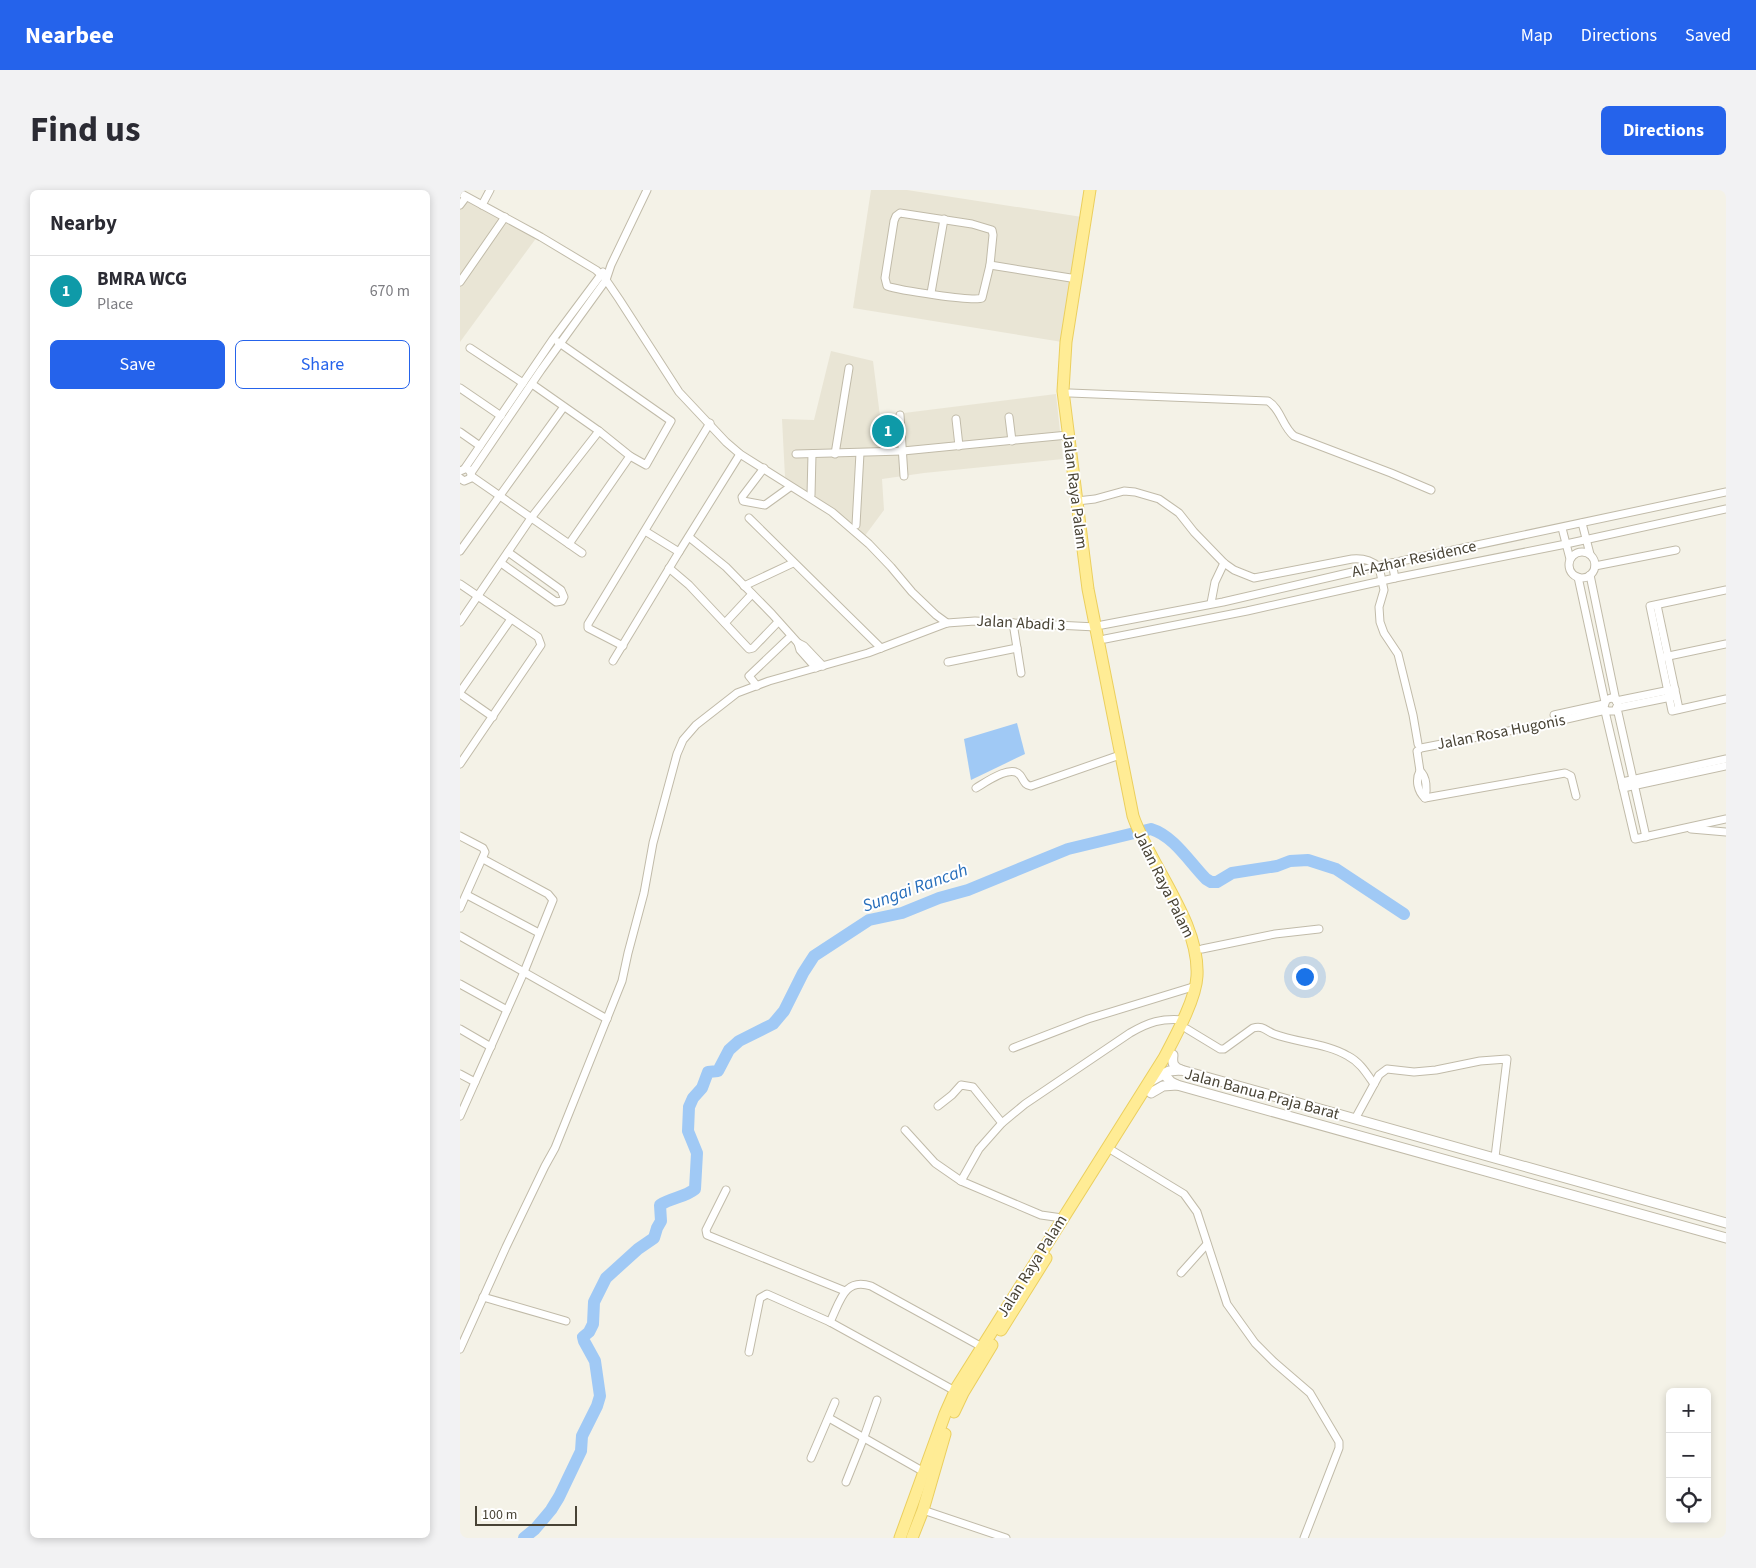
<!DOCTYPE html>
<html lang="en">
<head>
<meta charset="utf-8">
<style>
	body { margin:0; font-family:"Source Sans 3",sans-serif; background:#f2f2f3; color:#2b2b33 }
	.controls { position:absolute; right:15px; bottom:15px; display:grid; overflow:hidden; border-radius:8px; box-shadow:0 2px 8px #0003 }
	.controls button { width:45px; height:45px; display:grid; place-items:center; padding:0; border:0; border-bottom:1px solid #e1e1e2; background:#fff; color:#2b2b33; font:25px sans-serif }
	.scale { position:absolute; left:15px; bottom:12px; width:102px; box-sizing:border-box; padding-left:5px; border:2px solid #484335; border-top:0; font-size:14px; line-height:18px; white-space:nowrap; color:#484335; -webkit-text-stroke:4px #fff; paint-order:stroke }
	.you { position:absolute; left:844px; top:786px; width:18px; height:18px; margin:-12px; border:4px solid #fff; border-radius:50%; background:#1a73e8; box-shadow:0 0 0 8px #1a73e833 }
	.badge { display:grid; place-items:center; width:32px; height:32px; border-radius:50%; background:#2563eb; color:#fff; font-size:16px; font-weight:700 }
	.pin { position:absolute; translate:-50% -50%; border:2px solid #fff; box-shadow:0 1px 5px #0006 }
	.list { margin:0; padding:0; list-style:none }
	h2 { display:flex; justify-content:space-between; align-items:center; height:65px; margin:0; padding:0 20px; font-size:21px }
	h2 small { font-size:16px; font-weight:400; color:#7c7c81 }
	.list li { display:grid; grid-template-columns:32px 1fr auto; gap:15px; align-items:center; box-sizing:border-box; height:70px; padding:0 20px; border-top:1px solid #e1e1e2 }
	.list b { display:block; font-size:19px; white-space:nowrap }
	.list p { margin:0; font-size:16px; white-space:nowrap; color:#7c7c81 }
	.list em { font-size:16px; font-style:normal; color:#7c7c81 }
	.actions { display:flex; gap:10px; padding:15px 20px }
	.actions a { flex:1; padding:11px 0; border:1px solid #2563eb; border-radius:8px; text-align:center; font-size:18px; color:#2563eb }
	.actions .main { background:#2563eb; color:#fff }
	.icon { flex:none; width:28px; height:28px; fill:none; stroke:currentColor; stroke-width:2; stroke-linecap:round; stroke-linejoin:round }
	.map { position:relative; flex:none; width:1266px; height:1348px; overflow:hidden; border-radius:8px }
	header { display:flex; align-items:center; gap:30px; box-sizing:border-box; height:70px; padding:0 25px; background:#2563eb; color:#fff }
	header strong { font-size:24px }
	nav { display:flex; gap:28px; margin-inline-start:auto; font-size:18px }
	.intro { display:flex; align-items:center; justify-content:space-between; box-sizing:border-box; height:120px; padding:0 30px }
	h1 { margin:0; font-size:35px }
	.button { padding:12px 22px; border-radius:8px; background:#2563eb; color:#fff; font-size:18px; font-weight:700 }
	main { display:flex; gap:30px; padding:0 30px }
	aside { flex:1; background:#fff; border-radius:8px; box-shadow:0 2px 8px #0003 }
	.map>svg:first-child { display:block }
	.residential { fill:#e9e5d5 }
	.water { fill:#a0c9f5 }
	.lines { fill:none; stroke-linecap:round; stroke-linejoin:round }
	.river { stroke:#a0c9f5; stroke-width:12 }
	.minor-casing { stroke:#c1bba9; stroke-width:9 }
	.tertiary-casing { stroke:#c1bba9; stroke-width:11 }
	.primary-casing { stroke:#ebcf5e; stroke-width:13 }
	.minor { stroke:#fff; stroke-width:7 }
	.tertiary { stroke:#fff; stroke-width:9 }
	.primary { stroke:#ffec95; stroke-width:11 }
	.labels { text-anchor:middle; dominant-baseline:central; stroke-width:4; stroke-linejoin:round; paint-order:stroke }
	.street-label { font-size:16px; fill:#484335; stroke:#fff }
	.water-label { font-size:18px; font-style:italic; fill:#276ebb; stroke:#fff }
</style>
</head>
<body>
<header>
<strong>Nearbee</strong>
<nav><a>Map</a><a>Directions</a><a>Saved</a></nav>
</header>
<div class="intro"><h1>Find us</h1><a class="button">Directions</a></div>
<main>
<aside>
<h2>Nearby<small></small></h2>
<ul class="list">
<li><span class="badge" style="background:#0f9aa8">1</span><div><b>BMRA WCG</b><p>Place</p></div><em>670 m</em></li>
</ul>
<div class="actions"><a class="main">Save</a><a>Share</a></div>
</aside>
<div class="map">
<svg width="1266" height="1348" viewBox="0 0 1266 1348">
	<rect width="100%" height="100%" fill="#f4f2e7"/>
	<g class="residential">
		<polygon points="411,0 447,0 622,27 602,152 393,118"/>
		<polygon points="0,5 77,47 0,152"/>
		<polygon points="371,161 413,171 420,226 596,204 603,269 464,283 422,289 424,320 404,347 325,287 322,229 354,230"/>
	</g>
	<polygon class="water" points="557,533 565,564 511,590 504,549"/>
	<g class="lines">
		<path class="river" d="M64,1348L75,1339L91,1320L99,1307L121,1261L122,1246L137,1216L140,1206L135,1171L124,1151L123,1147L129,1142L133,1134L134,1112L146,1088L178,1059L194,1048L197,1038L201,1031L200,1015C212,1007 224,1008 235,999L237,963L228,941L229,917L233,908L242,898L248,882L258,881L269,860L279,851L313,834L324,821L343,783L354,766L409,730L442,723L479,708L508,700L608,659L691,639C714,646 730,673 746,689L751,692H757L772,683L817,676L830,671L848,670L876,679L944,724"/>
		<defs>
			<g id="minor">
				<polyline points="0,3 81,47 136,80 144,87 159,109 219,202 266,252 280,264 372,322 409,354 431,377 452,402 476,425 487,433"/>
				<polyline points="0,15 6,7"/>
				<polyline points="22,15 30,0"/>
				<path d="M440,23L512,34L532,40L533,45L530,75L522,108C514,112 438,100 427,96L425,88L434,31L436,26Z"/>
				<polyline points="530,75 617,89"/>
				<polyline points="0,92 45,27"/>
				<polyline points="471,103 484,29"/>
				<polyline points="98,152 211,231 186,275 170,266"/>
				<polyline points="10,158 63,193"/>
				<polyline points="72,194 139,241 170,266 109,354"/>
				<polyline points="0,198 41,226"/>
				<path d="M610,203L808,211C821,219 822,236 834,246L931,283L971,300"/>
				<polyline points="440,225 444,286"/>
				<polyline points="549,227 552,251"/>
				<polyline points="496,229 499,256"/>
				<polyline points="0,242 20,256"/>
				<polyline points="336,264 443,261 608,245"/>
				<polyline points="375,264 389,178"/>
				<polyline points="5,278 93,149 143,82"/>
				<polyline points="304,278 282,307 283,311 305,315 330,297"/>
				<polyline points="0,281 7,278 11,283 11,288 4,291 0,288"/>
				<polyline points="11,283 81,180 146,90 151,75 187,0"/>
				<polyline points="11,286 122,363"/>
				<polyline points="351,305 352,264"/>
				<path d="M617,311L635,309L664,301L675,302L699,309L719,323L734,342L764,373L774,380L794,388L892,369C902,368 911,370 919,377L924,400L919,417L920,432L924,443L938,464L953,525L958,554"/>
				<polyline points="289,328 421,458"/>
				<polyline points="1122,333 1130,364"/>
				<polyline points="396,335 400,263"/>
				<polyline points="1102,338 1110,369"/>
				<polyline points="229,347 266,377 312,424 338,453 340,460 356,478"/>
				<polyline points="0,361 103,218"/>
				<circle cx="1122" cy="375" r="13"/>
				<polyline points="219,362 280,264"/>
				<polyline points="41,373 96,412 102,411 104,407 101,400 48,362"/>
				<polyline points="932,373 935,388"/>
				<polyline points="1135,376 1216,360"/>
				<polyline points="209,378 229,395 289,459 293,458 318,432"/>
				<polyline points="1130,385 1156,511 1215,499"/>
				<polyline points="1118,387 1145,512"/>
				<polyline points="0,394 78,447 81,455 0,574"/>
				<polyline points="284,396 333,373"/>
				<polyline points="1266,400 1190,416 1212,521 1266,509"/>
				<polyline points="751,413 755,392 764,373"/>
				<polyline points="1197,415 1219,519"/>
				<polyline points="0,432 71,328 139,241"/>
				<polyline points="265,433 292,404"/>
				<polyline points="642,435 763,412 918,376 1266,302"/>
				<polyline points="645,449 787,421 935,388 1106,354 1266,319"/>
				<polyline points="338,453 344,456 363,476"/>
				<polyline points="163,456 128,438 128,434 250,233"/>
				<polyline points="557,458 561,483"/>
				<polyline points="1204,467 1266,454"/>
				<polyline points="153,471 219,362 185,341"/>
				<polyline points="488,472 557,458 553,433"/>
				<polyline points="297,496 289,486 331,446"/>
				<polyline points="0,502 51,429"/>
				<polyline points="0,504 33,527"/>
				<polyline points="1146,521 1155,521 1158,514 1155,509 1151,508 1146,510 1144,517 1175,649 1266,629"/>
				<polyline points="1094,525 1144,514"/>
				<path d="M960,581C967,587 967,600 965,608"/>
				<polyline points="1162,592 1266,569"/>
				<path d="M516,598C526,592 551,574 560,585C564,590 564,595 571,596L660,565"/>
				<polyline points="1163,598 1266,576"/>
				<path d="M1116,606L1111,586L1105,583L965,608C958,602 955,590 960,581L957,561L961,558L1085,534L1146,520"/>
				<polyline points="1231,639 1266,642"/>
				<polyline points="0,646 23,658 25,662 0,718"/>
				<polyline points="1186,647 1157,518 1216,506"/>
				<polyline points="7,705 79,743"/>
				<polyline points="0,746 147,829"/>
				<polyline points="742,759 815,744 859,739"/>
				<polyline points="0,794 47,820"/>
				<polyline points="0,839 31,857"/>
				<path d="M727,839L760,859H764L793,838C803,835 806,841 814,844C838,853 866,853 888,866C900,872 907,884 914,894"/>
				<polyline points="553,858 628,829 736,796"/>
				<polyline points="0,884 15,892"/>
				<polyline points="478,916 492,905 501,895 513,897 542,933"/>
				<polyline points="0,926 64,782 93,710 88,704 23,669"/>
				<polyline points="895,929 919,885 927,879 954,882 976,880 1020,871 1047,869 1035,967"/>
				<polyline points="445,940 475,973 501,991"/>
				<polyline points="653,961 724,1004 737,1022 767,1114 795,1153 814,1172 850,1203 879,1252 879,1258 844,1348"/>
				<polyline points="266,1000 246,1040 247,1045 385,1101"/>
				<path d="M602,1028L581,1025L501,991L519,959L542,933L565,914L670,843C689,832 701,828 724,830"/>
				<polyline points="721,1083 747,1054"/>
				<polyline points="23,1107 106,1131"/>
				<path d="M370,1132C380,1112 384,1087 411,1096L522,1157"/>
				<polyline points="0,1159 46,1057 85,976 95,958 162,791 168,763 184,703 193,653 217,564 223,550 236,535 277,503 309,491 408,463 487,433 515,431 636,437"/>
				<polyline points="289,1162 300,1108 307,1104 370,1132 495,1201"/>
				<polyline points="369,1228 464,1282"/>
				<polyline points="351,1268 375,1212"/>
				<polyline points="386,1292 404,1247 417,1210"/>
				<polyline points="463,1320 546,1348"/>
			</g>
			<g id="tertiary">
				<path d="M713,865C712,873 713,877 721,880"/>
				<polyline points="703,883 711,892 717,895 1266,1048"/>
				<path d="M691,891L709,881L721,880C903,932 1085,981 1266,1033"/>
				<polyline points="691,903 703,896 717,895"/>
			</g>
			<g id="primary">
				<polyline points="541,1140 586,1068"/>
				<polyline points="494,1222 503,1203 532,1155"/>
				<path d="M440,1348L485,1224L497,1197L704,868C715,847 736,809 737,786C740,732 690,676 673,626L628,399L603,201L606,152L630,0"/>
				<polyline points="452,1348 463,1320 485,1244"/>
			</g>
		</defs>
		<use href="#minor" class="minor-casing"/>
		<use href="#tertiary" class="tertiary-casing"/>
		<use href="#primary" class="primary-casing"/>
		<use href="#minor" class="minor"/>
		<use href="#tertiary" class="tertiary"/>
		<use href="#primary" class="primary"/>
	</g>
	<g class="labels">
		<g class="street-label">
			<text transform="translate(615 301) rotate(83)">Jalan Raya Palam</text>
			<text transform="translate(954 369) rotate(-12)">Al-Azhar Residence</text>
			<text transform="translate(561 433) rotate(3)">Jalan Abadi 3</text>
			<text transform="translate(1041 542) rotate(-11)">Jalan Rosa Hugonis</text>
			<text transform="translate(704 694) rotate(64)">Jalan Raya Palam</text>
			<text transform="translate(802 904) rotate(15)">Jalan Banua Praja Barat</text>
			<text transform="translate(572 1076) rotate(-58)">Jalan Raya Palam</text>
		</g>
		<g class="water-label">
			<text transform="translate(455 698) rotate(-20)">Sungai Rancah</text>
		</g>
	</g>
</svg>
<div class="controls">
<button>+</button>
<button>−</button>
<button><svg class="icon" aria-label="locate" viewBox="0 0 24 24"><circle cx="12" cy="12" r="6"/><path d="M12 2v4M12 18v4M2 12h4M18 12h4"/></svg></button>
</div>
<div class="scale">100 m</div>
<div class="you"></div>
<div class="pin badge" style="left:428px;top:241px;background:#0f9aa8">1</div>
</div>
</main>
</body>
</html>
